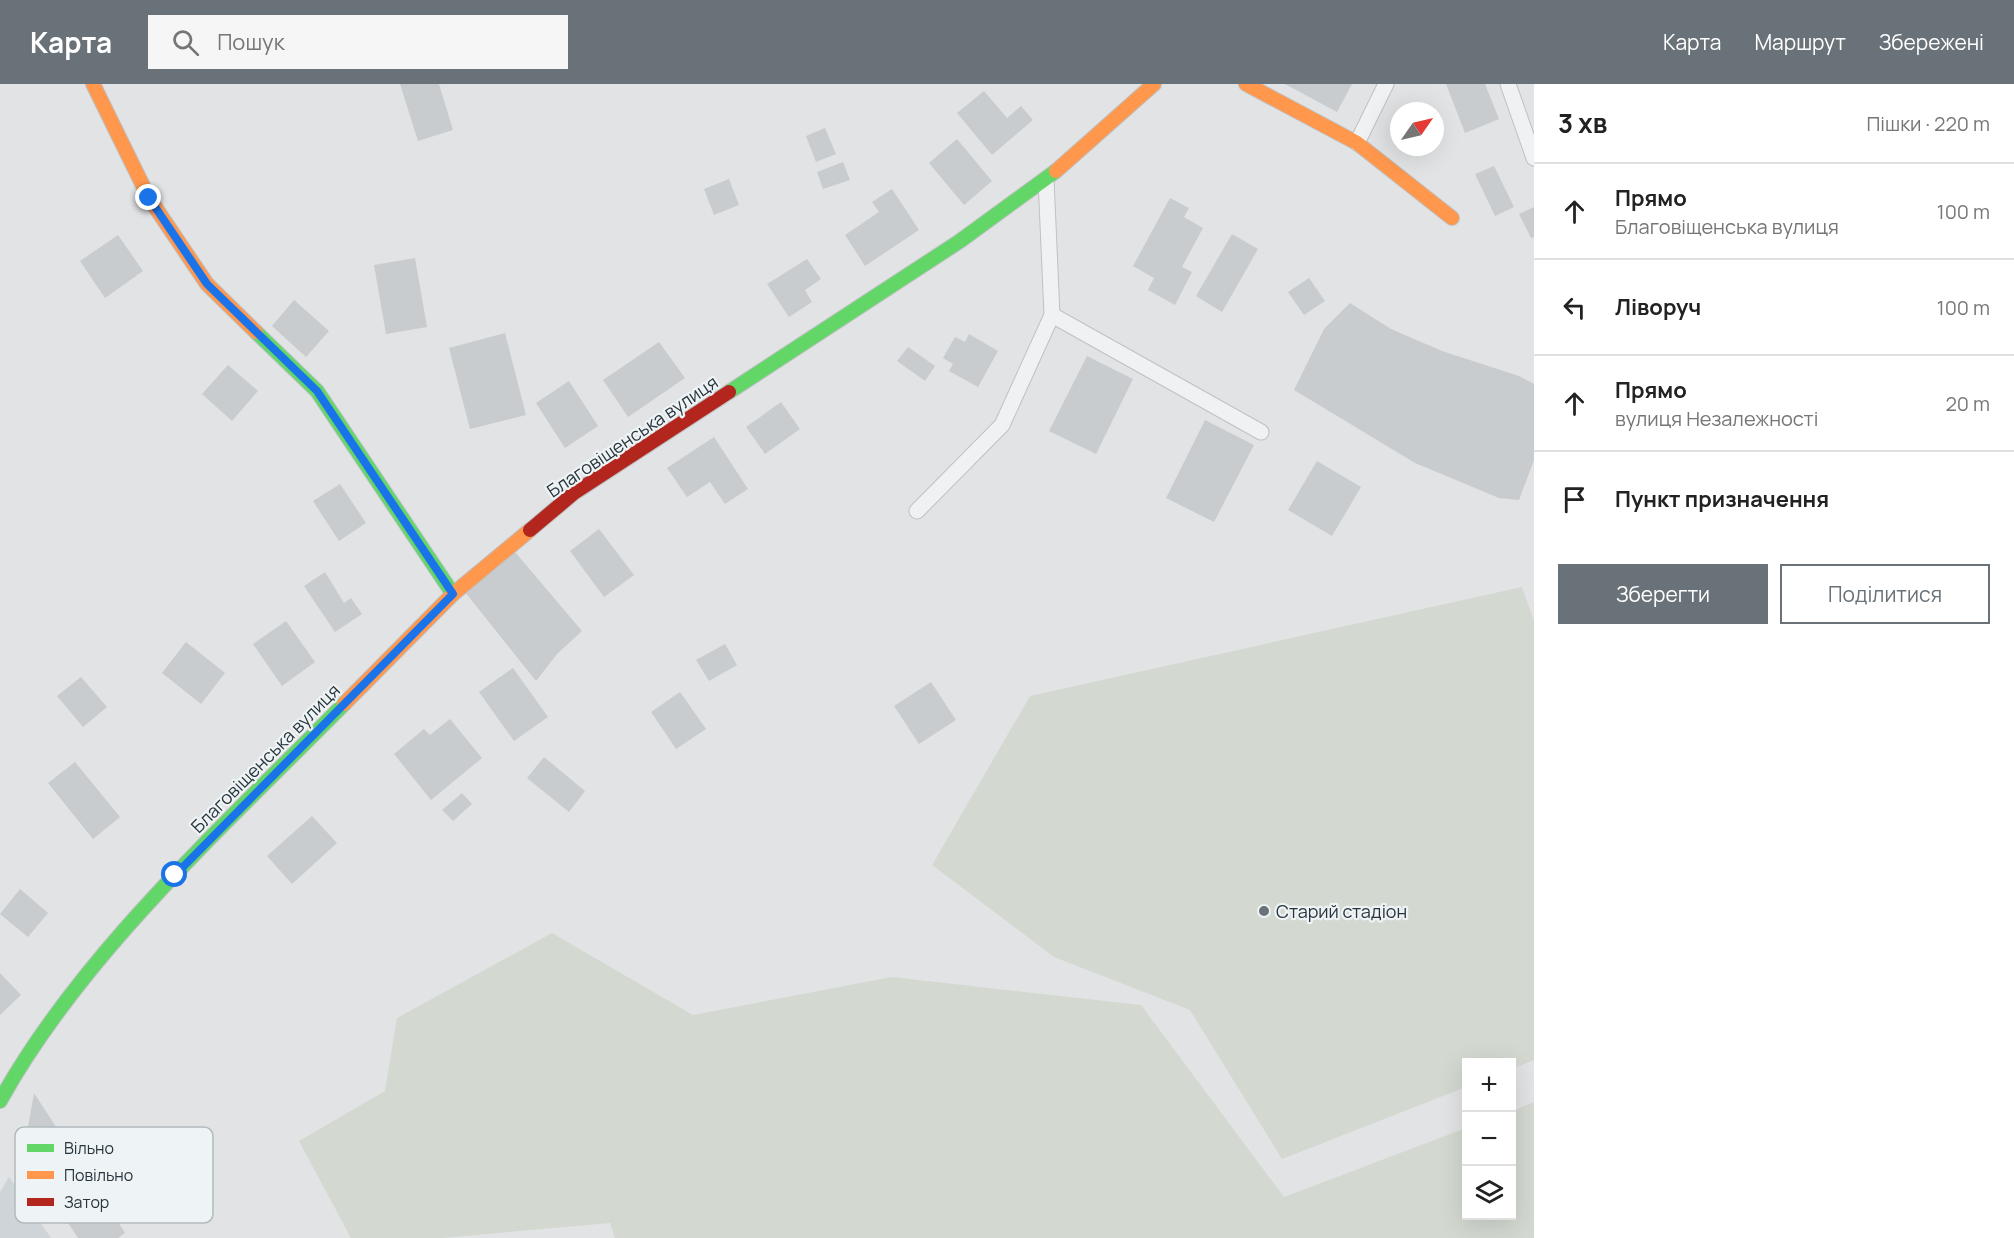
<!DOCTYPE html>
<html lang="uk">
<head>
<meta charset="utf-8">
<style>
	body { margin:0; font-family:Manrope,sans-serif; background:#f6f6f6; color:#222 }
	.controls { position:absolute; right:18px; bottom:18px; display:grid; overflow:hidden; border-radius:0px; box-shadow:0 6px 24px #0002 }
	.controls button { width:54px; height:54px; display:grid; place-items:center; padding:0; border:0; border-bottom:2px solid #e0e0e0; background:#fff; color:#222; font:30px sans-serif }
	.compass { position:absolute; left:1390px; top:18px; width:54px; height:54px; border-radius:50%; background:#fff; box-shadow:0 6px 24px #0002; rotate:56deg }
	.stop { position:absolute; width:18px; height:18px; margin:-14px; border:4px solid #1a73e8; border-radius:50%; background:#fff }
	.stop.end { background:#1a73e8; border-color:#fff; box-shadow:0 2px 6px #0008 }
	.list { margin:0; padding:0; list-style:none }
	h2 { display:flex; justify-content:space-between; align-items:center; height:78px; margin:0; padding:0 24px; font-size:26px }
	h2 small { font-size:20px; font-weight:400; color:#767676 }
	.list li { display:grid; grid-template-columns:39px 1fr auto; gap:18px; align-items:center; box-sizing:border-box; height:96px; padding:0 24px; border-top:2px solid #e0e0e0 }
	.list b { display:block; font-size:22px; white-space:nowrap }
	.list p { margin:0; font-size:20px; white-space:nowrap; color:#767676 }
	.list em { font-size:20px; font-style:normal; color:#767676 }
	.actions { display:flex; gap:12px; padding:18px 24px }
	.actions a { flex:1; padding:14px 0; border:2px solid #697278; border-radius:0px; text-align:center; font-size:21px; color:#697278 }
	.actions .main { background:#697278; color:#fff }
	.icon { flex:none; width:33px; height:33px; fill:none; stroke:currentColor; stroke-width:2; stroke-linecap:round; stroke-linejoin:round }
	.map { position:relative; flex:none; width:1534px; height:1154px; overflow:hidden }
	header { display:flex; align-items:center; gap:36px; box-sizing:border-box; height:84px; padding:0 30px; background:#697278; color:#fff }
	header strong { font-size:28px }
	nav { display:flex; gap:33px; margin-inline-start:auto; font-size:21px }
	.search { width:420px; height:54px; background:#f6f6f6; display:flex; align-items:center; gap:15px; box-sizing:border-box; padding:0 21px; border-radius:0px; color:#767676; font-size:22px }
	main { display:flex }
	aside { flex:1; background:#fff }
	.map>svg:first-child { display:block }
	.built { fill:#cfd4d8 }
	.green { fill:#d3d9d1 }
	.building { fill:#c9ccce }
	.lines { fill:none; stroke-linecap:round; stroke-linejoin:round }
	.lane-casing { stroke:#bfc1c3; stroke-width:17 }
	.fast-casing { stroke:#bfc1c3; stroke-width:16 }
	.slow-casing { stroke:#bfc1c3; stroke-width:16 }
	.jam-casing { stroke:#bfc1c3; stroke-width:16 }
	.lane { stroke:#f0f1f2; stroke-width:15 }
	.fast { stroke:#63d668; stroke-width:14 }
	.slow { stroke:#ff974d; stroke-width:14 }
	.jam { stroke:#b3261e; stroke-width:14 }
	.route { stroke:#1a73e8; stroke-width:8 }
	.poi-dot { fill:#697278; stroke:#eef3f5; stroke-width:2 }
	.labels { text-anchor:middle; dominant-baseline:central; stroke-width:4.5; stroke-linejoin:round; paint-order:stroke }
	.street-label { font-size:18px; fill:#29353d; stroke:#eef3f5 }
	.poi-label { font-size:18px; fill:#29353d; stroke:#eef3f5; text-anchor:start }
	.key { fill:#eef3f5; stroke:#b3babe; stroke-width:1.5 }
	.key-label { font-size:16px; fill:#29353d }
</style>
</head>
<body>
<header>
<strong>Карта</strong>
<div class="search"><svg class="icon" aria-label="search" viewBox="0 0 24 24"><circle cx="10" cy="10" r="6"/><path d="M15 15l6 6"/></svg>Пошук</div>
<nav><a>Карта</a><a>Маршрут</a><a>Збережені</a></nav>
</header>
<main>
<div class="map">
<svg width="1534" height="1154" viewBox="0 0 1534 1154">
	<rect width="100%" height="100%" fill="#e1e3e5"/>
	<polygon class="built" points="9,1093 51,1154 0,1154 0,1108"/>
	<g class="green">
		<polygon points="1522,503 1534,537 1534,976 1512,985 1512,978 1466,978 1466,1003 1282,1075 1190,926 1054,873 932,781 1030,612"/>
		<polygon points="552,849 693,931 892,893 1141,921 1284,1113 1466,1044 1466,1132 1512,1132 1512,1027 1534,1018 1534,1154 615,1154 610,1139 442,1154 351,1154 299,1057 385,1007 397,934"/>
	</g>
	<g class="building">
		<polygon points="400,0 439,0 453,46 418,57"/>
		<polygon points="1285,0 1352,0 1337,28"/>
		<polygon points="1446,0 1485,0 1499,35 1465,49"/>
		<polygon points="984,7 1007,34 1021,22 1033,36 992,71 957,29"/>
		<polygon points="825,44 836,70 816,78 806,52"/>
		<polygon points="957,55 992,97 964,121 929,79"/>
		<polygon points="843,78 850,96 823,105 817,88"/>
		<polygon points="1494,82 1514,123 1495,132 1475,90"/>
		<polygon points="729,95 739,121 714,131 704,105"/>
		<polygon points="892,105 919,146 865,182 845,151 879,128 872,118"/>
		<polygon points="1170,114 1189,124 1184,133 1203,144 1182,183 1192,188 1175,221 1148,206 1154,194 1133,182"/>
		<polygon points="1534,123 1534,153 1531,154 1519,130"/>
		<polygon points="1232,150 1258,165 1222,228 1196,212"/>
		<polygon points="118,151 143,187 105,214 80,177"/>
		<polygon points="415,174 427,243 386,250 374,181"/>
		<polygon points="807,175 821,195 805,206 812,218 789,233 767,200"/>
		<polygon points="1309,194 1325,217 1304,231 1288,208"/>
		<polygon points="294,216 329,247 306,273 272,242"/>
		<polygon points="1350,219 1391,245 1442,267 1519,292 1534,300 1534,376 1519,416 1499,414 1415,379 1294,306 1324,245"/>
		<polygon points="505,249 526,331 470,345 449,264"/>
		<polygon points="969,250 998,267 978,303 949,287 953,280 943,274 955,253 965,258"/>
		<polygon points="659,258 685,294 628,333 603,296"/>
		<polygon points="908,263 935,282 925,297 897,277"/>
		<polygon points="1087,272 1133,295 1096,370 1049,347"/>
		<polygon points="228,281 258,307 232,337 202,310"/>
		<polygon points="569,297 598,342 565,364 536,319"/>
		<polygon points="781,318 800,345 765,370 746,343"/>
		<polygon points="1205,336 1254,361 1214,438 1166,414"/>
		<polygon points="714,353 748,405 725,420 710,398 687,413 667,384"/>
		<polygon points="1317,377 1361,403 1332,452 1288,426"/>
		<polygon points="340,400 366,439 339,457 313,417"/>
		<polygon points="599,445 634,491 604,513 570,467"/>
		<polygon points="515,468 582,547 557,570 536,597 465,508"/>
		<polygon points="325,488 344,519 351,514 362,530 335,548 304,502"/>
		<polygon points="286,537 315,578 282,602 253,560"/>
		<polygon points="186,558 225,589 201,620 162,589"/>
		<polygon points="725,560 737,581 709,597 696,576"/>
		<polygon points="513,584 548,633 514,657 479,608"/>
		<polygon points="81,593 107,623 83,643 57,612"/>
		<polygon points="931,598 956,636 919,660 894,622"/>
		<polygon points="680,608 706,645 676,665 651,628"/>
		<polygon points="450,635 482,674 431,716 394,670 424,645 430,651"/>
		<polygon points="544,673 585,707 569,728 527,694"/>
		<polygon points="75,678 120,733 93,755 48,699"/>
		<polygon points="462,709 472,720 453,737 442,726"/>
		<polygon points="312,732 337,759 292,800 267,772"/>
		<polygon points="20,805 48,829 28,853 0,830"/>
		<polygon points="0,889 21,911 0,931"/>
		<polygon points="34,1009 125,1149 118,1154 78,1154 61,1128 43,1139 18,1100"/>
	</g>
	<g class="lines">
		<defs>
			<g id="lane">
				<polyline points="1508,0 1534,74"/>
				<polyline points="1357,59 1386,0"/>
				<polyline points="1052,231 1261,348"/>
				<polyline points="917,427 1002,341 1052,231 1046,95"/>
			</g>
			<g id="fast">
				<polyline points="256,248 317,307 453,510"/>
				<polyline points="729,308 960,157 1056,87"/>
				<path d="M0,1017C82,869 226,740 344,620"/>
			</g>
			<g id="slow">
				<polyline points="93,0 149,114 207,200 256,248"/>
				<polyline points="1246,0 1357,59 1452,134"/>
				<polyline points="1056,87 1154,0"/>
				<polyline points="344,620 453,510 530,446"/>
			</g>
			<polyline id="jam" points="530,446 574,409 729,308"/>
		</defs>
		<use href="#lane" class="lane-casing"/>
		<use href="#fast" class="fast-casing"/>
		<use href="#slow" class="slow-casing"/>
		<use href="#jam" class="jam-casing"/>
		<use href="#lane" class="lane"/>
		<use href="#fast" class="fast"/>
		<use href="#slow" class="slow"/>
		<use href="#jam" class="jam"/>
	</g>
	<g class="lines">
		<polyline class="route" points="149,114 207,200 317,307 453,510 175,791"/>
	</g>
	<circle class="poi-dot" cx="1264" cy="827" r="6"/>
	<g class="labels">
		<g class="street-label">
			<text transform="translate(632 352) rotate(-34)">Благовіщенська вулиця</text>
			<text transform="translate(265 674) rotate(-45)">Благовіщенська вулиця</text>
		</g>
		<g class="poi-label">
			<text x="1276" y="827">Старий стадіон</text>
		</g>
	</g>
	<rect x="15" y="1043" width="198" height="96" rx="9" class="key"/>
	<rect x="27" y="1060" width="27" height="8" fill="#63d668"/>
	<rect x="27" y="1087" width="27" height="8" fill="#ff974d"/>
	<rect x="27" y="1114" width="27" height="8" fill="#b3261e"/>
	<g class="key-label">
		<text x="64" y="1070">Вільно</text>
		<text x="64" y="1097">Повільно</text>
		<text x="64" y="1124">Затор</text>
	</g>
</svg>
<div class="controls">
<button>+</button>
<button>−</button>
<button><svg class="icon" aria-label="layers" viewBox="0 0 24 24"><path d="M12 4l9 5-9 5-9-5zM3 14l9 5 9-5"/></svg></button>
</div>
<svg class="compass" viewBox="-18 -18 36 36"><path d="M0-13l5 13h-10z" fill="#e53935"/><path d="M0 13l5-13h-10z" fill="#767676"/></svg>
<div class="stop" style="left:175px;top:791px"></div>
<div class="stop end" style="left:149px;top:114px"></div>
</div>
<aside>
<h2>3 хв<small>Пішки · 220 m</small></h2>
<ul class="list">
<li><svg class="icon" aria-label="ahead" viewBox="0 0 24 24"><path d="M12 20V5M6 11l6-6 6 6"/></svg><div><b>Прямо</b><p>Благовіщенська вулиця</p></div><em>100 m</em></li>
<li><svg class="icon" aria-label="left" viewBox="0 0 24 24"><path d="M17 20v-9H6M10 6l-5 5 5 5"/></svg><div><b>Ліворуч</b></div><em>100 m</em></li>
<li><svg class="icon" aria-label="ahead" viewBox="0 0 24 24"><path d="M12 20V5M6 11l6-6 6 6"/></svg><div><b>Прямо</b><p>вулиця Незалежності</p></div><em>20 m</em></li>
<li><svg class="icon" aria-label="arrive" viewBox="0 0 24 24"><path d="M6 21V4h12l-3 4 3 4H6"/></svg><div><b>Пункт призначення</b></div></li>
</ul>
<div class="actions"><a class="main">Зберегти</a><a>Поділитися</a></div>
</aside>
</main>
</body>
</html>
